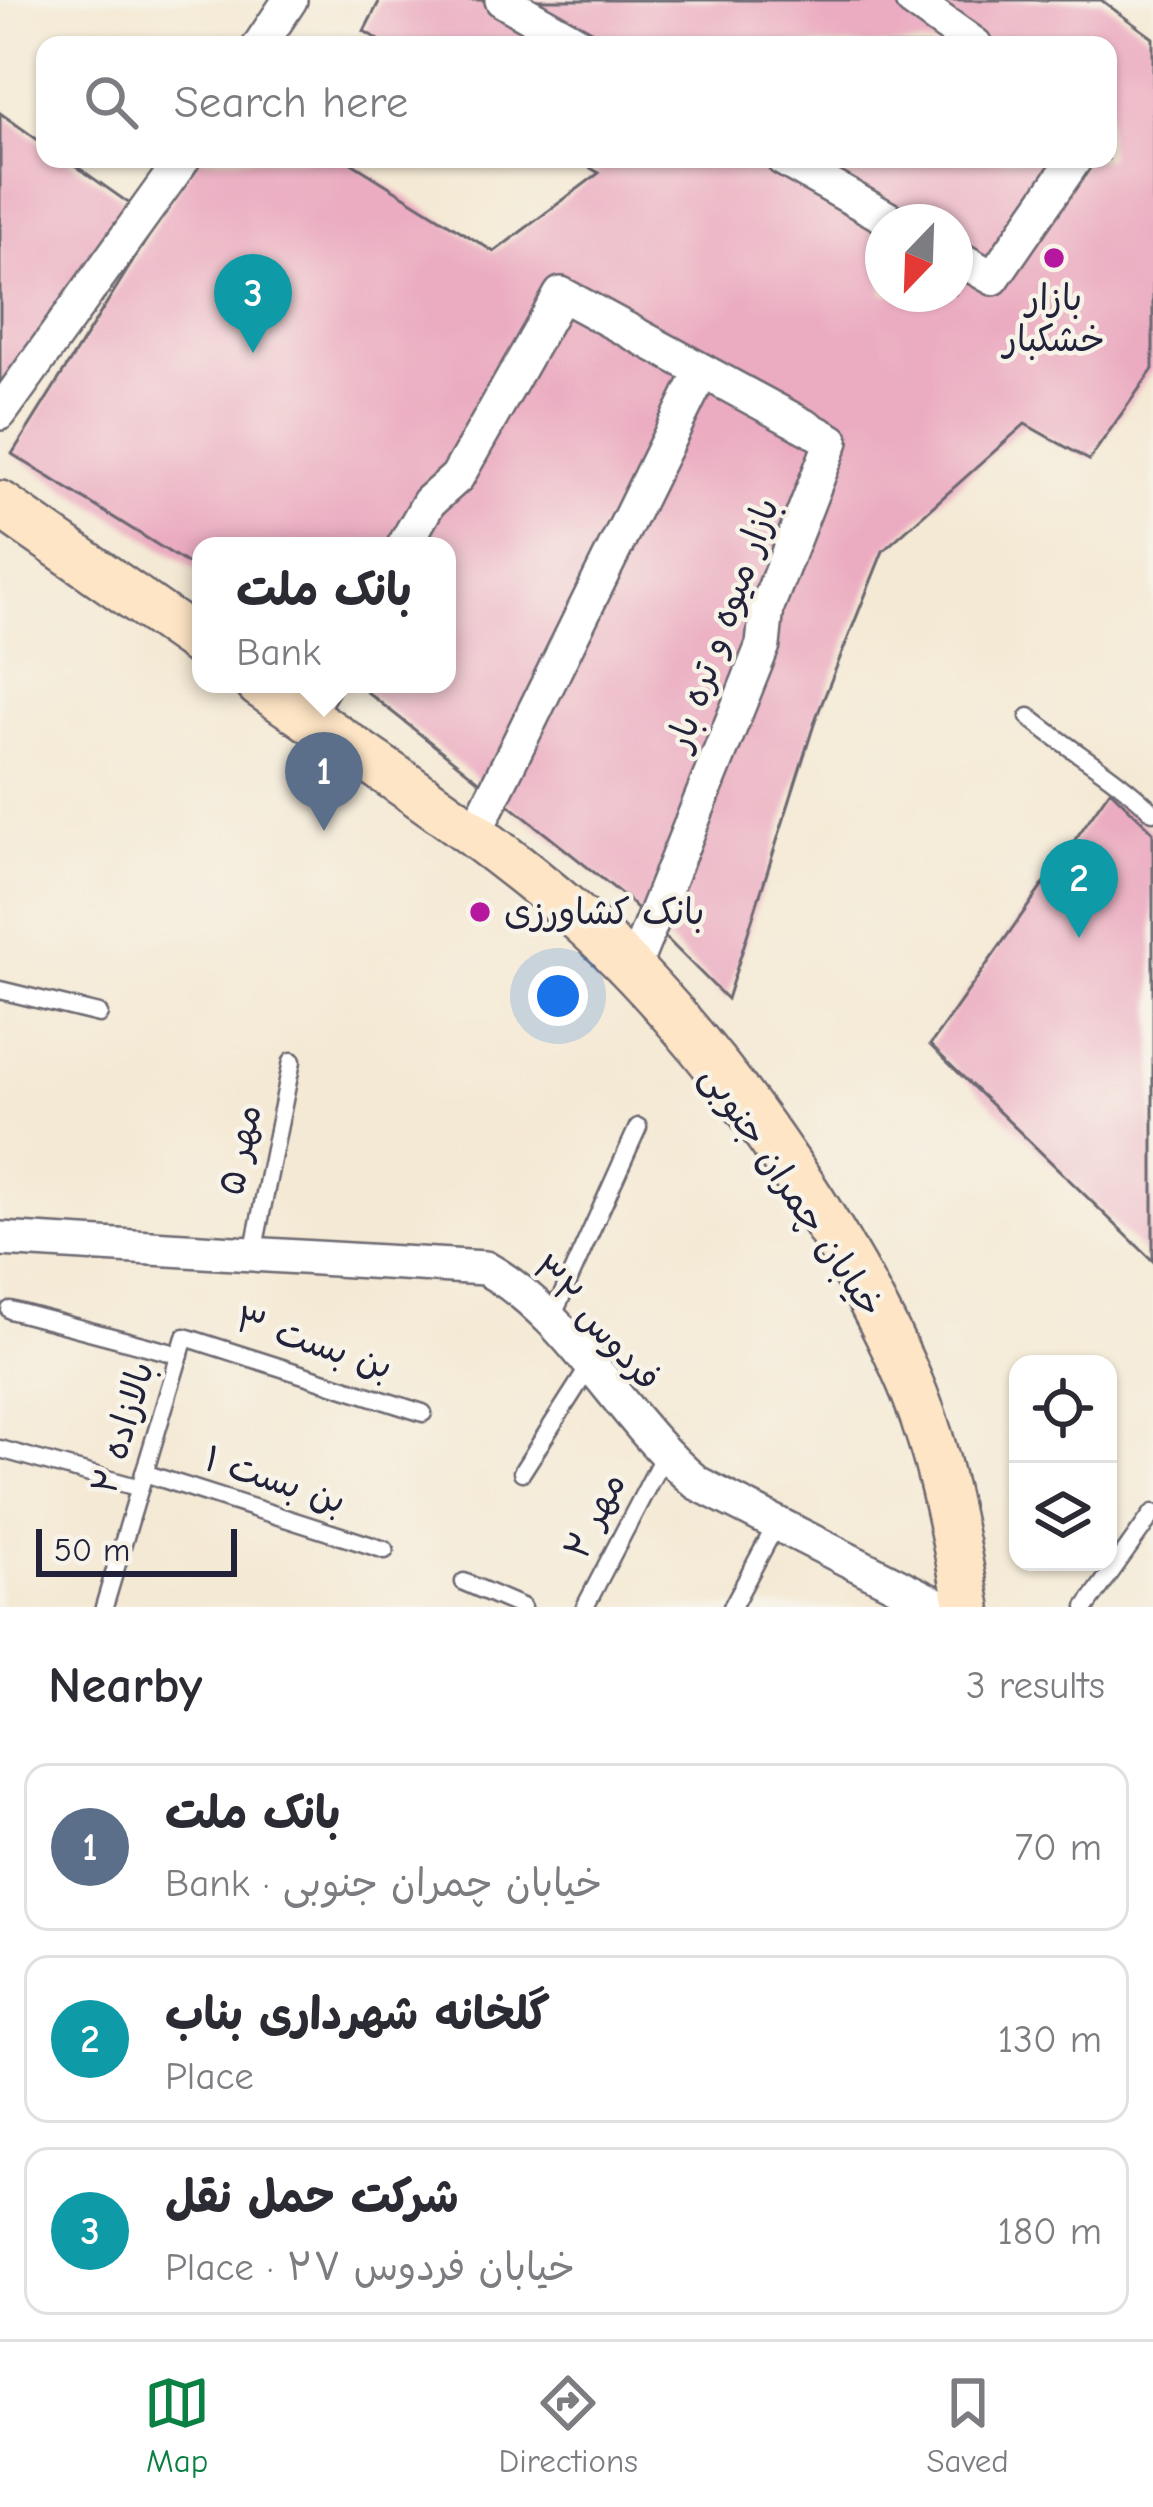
<!DOCTYPE html>
<html lang="en">
<head>
<meta charset="utf-8">
<style>
	body { margin:0; font-family:"Comic Neue","Playpen Sans Arabic",sans-serif; background:#f2f2f3; color:#2b2b33 }
	.controls { position:absolute; right:36px; bottom:36px; display:grid; overflow:hidden; border-radius:24px; box-shadow:0 3px 9px #0004 }
	.controls button { width:108px; height:108px; display:grid; place-items:center; padding:0; border:0; border-bottom:3px solid #e1e1e2; background:#fff; color:#2b2b33; font:60px sans-serif }
	.compass { position:absolute; left:865px; top:204px; width:108px; height:108px; border-radius:50%; background:#fff; box-shadow:0 3px 9px #0004; rotate:203deg }
	.scale { position:absolute; left:36px; bottom:30px; width:201px; box-sizing:border-box; padding-left:12px; border:6px solid #22223b; border-top:0; font-size:33px; line-height:42px; white-space:nowrap; color:#22223b; -webkit-text-stroke:9px #f7f3e8; paint-order:stroke }
	.you { position:absolute; left:558px; top:996px; width:42px; height:42px; margin:-30px; border:9px solid #fff; border-radius:50%; background:#1a73e8; box-shadow:0 0 0 18px #1a73e833 }
	.badge { display:grid; place-items:center; width:78px; height:78px; border-radius:50%; background:#0b8043; color:#fff; font-size:39px; font-weight:700 }
	.pin { position:absolute; translate:-50% -99px; filter:drop-shadow(0 3px 6px #0008) }
	.pin::after { content:''; position:absolute; top:63px; width:42px; height:36px; background:inherit; clip-path:polygon(0 0,100% 0,50% 100%) }
	.popup { position:absolute; left:192px; top:537px; width:264px; height:156px; box-sizing:border-box; display:grid; place-content:center; border-radius:24px; background:#fff; filter:drop-shadow(0 3px 9px #0005); font-size:39px; white-space:nowrap; color:#7c7c81 }
	.popup b { font-size:45px; color:#2b2b33 }
	.popup::after { content:''; position:absolute; left:50%; top:100%; margin-left:-24px; border:24px solid transparent; border-top-color:#fff }
	.list { margin:0; padding:0; list-style:none }
	h2 { display:flex; justify-content:space-between; align-items:center; height:156px; margin:0; padding:0 48px; font-size:51px }
	h2 small { font-size:39px; font-weight:400; color:#7c7c81 }
	.list li { display:grid; grid-template-columns:78px 1fr auto; gap:36px; align-items:center; box-sizing:border-box; height:168px; margin:0 24px 24px; padding:0 24px; border:3px solid #e1e1e2; border-radius:24px }
	.list b { display:block; font-size:45px; white-space:nowrap }
	.list p { margin:0; font-size:39px; white-space:nowrap; color:#7c7c81 }
	.list em { font-size:39px; font-style:normal; color:#7c7c81 }
	.icon { flex:none; width:66px; height:66px; fill:none; stroke:currentColor; stroke-width:2; stroke-linecap:round; stroke-linejoin:round }
	.map { position:relative; flex:none; width:1153px; height:1607px; overflow:hidden }
	.search { position:absolute; background:#fff; box-shadow:0 3px 9px #0004; left:36px; right:36px; top:36px; height:132px; display:flex; align-items:center; gap:30px; box-sizing:border-box; padding:0 42px; border-radius:24px; color:#7c7c81; font-size:45px }
	.sheet { height:732px; background:#fff }
	nav { display:flex; justify-content:space-around; align-items:center; box-sizing:border-box; height:168px; border-top:3px solid #e1e1e2; background:#fff; font-size:33px; color:#7c7c81 }
	nav a { display:grid; justify-items:center; gap:6px }
	nav .on { color:#0b8043 }
	.map>svg:first-child { display:block }
	.building { fill:#ebacc1; fill-rule:evenodd }
	.lines { fill:none; stroke-linecap:round; stroke-linejoin:round }
	.lane-casing { stroke:#6c6871; stroke-width:21 }
	.street-casing { stroke:#6c6871; stroke-width:38 }
	.secondary-casing { stroke:#6c6871; stroke-width:50 }
	.lane { stroke:#fff; stroke-width:16 }
	.street { stroke:#fff; stroke-width:33 }
	.secondary { stroke:#fee5c5; stroke-width:45 }
	.poi-dot { fill:#b5179e; stroke:#f7f3e8; stroke-width:4.5 }
	.labels { text-anchor:middle; dominant-baseline:central; stroke-width:9; stroke-linejoin:round; paint-order:stroke }
	.poi-label { font-size:36px; fill:#22223b; stroke:#f7f3e8 }
	.street-label { font-size:36px; fill:#22223b; stroke:#f7f3e8 }
</style>
</head>
<body>
<div class="map">
<svg width="1153" height="1607" viewBox="0 0 1153 1607">
	<rect width="100%" height="100%" fill="#f7f3e8"/>
	<filter id="ink" filterUnits="userSpaceOnUse"><feTurbulence type="fractalNoise" baseFrequency=".00833" numOctaves="2"/><feDisplacementMap in="SourceGraphic" scale="24" xChannelSelector="R" yChannelSelector="G"/><feConvolveMatrix kernelMatrix="1 2 1 2 8 2 1 2 1" color-interpolation-filters="sRGB"/></filter>
	<filter id="wash" filterUnits="userSpaceOnUse"><feTurbulence type="fractalNoise" baseFrequency=".004" numOctaves="4" result="noise"/><feDisplacementMap in="SourceGraphic" scale="48" xChannelSelector="R" yChannelSelector="G"/><feGaussianBlur stdDeviation="2.7" result="paint"/><feColorMatrix in="noise" values="0 0 0 0 0 0 0 0 0 0 0 0 0 0 0 0 0 1.4 0 .05"/><feComposite in="paint" operator="in"/></filter>
	<g filter="url(#wash)">
		<rect width="100%" height="100%" fill="#f4e9d4"/>
		<g id="blocks">
			<g class="building">
				<path d="M380,0H1101L1153,38V369L1089,460L1025,424L883,551L816,718L727,999L624,896L357,684H447V546H201V572L12,454L197,159H345L494,252L599,173L575,159H1108V45H387L364,31ZM883,222H955V294H883Z"/>
				<polygon points="0,113 45,145 45,159 66,159 130,204 0,392"/>
				<polygon points="1110,790 1153,832 1153,1261 930,1045"/>
			</g>
		</g>
	</g>
	<g filter="url(#ink)">
		<use href="#blocks" fill-opacity="0" stroke="#6c6871" stroke-width="3"/>
		<g class="lines">
			<defs>
				<g id="lane">
					<path d="M1029,717C1071,751 1115,775 1153,812"/>
					<polyline points="0,990 99,1014"/>
					<polyline points="253,1253 292,1061"/>
					<polyline points="10,1310 180,1355"/>
					<polyline points="550,1322 638,1127"/>
					<polyline points="0,1449 140,1488"/>
					<polyline points="522,1472 589,1367"/>
					<polyline points="144,1473 385,1550"/>
					<polyline points="464,1582 522,1607"/>
					<polyline points="104,1607 185,1337 423,1413"/>
					<polyline points="585,1607 664,1455"/>
					<polyline points="732,1607 776,1525"/>
					<polyline points="1086,1607 1153,1513"/>
				</g>
				<g id="street">
					<polyline points="502,0 581,45"/>
					<polyline points="912,0 975,45"/>
					<polyline points="260,45 290,0"/>
					<polyline points="783,159 894,222"/>
					<polyline points="955,256 993,278 1075,159"/>
					<polyline points="0,413 183,159"/>
					<polyline points="404,546 429,502 457,477 561,294 832,441 767,607 763,645 632,971"/>
					<polyline points="305,717 324,684"/>
					<polyline points="474,834 702,371"/>
					<path d="M0,1239L485,1268C572,1316 621,1420 697,1483L941,1607"/>
				</g>
				<g id="secondary">
					<polyline points="0,504 201,644"/>
					<path d="M259,684C365,758 476,829 575,915C706,1030 850,1234 915,1395C942,1463 954,1535 968,1607"/>
				</g>
			</defs>
			<use href="#lane" class="lane-casing"/>
			<use href="#street" class="street-casing"/>
			<use href="#secondary" class="secondary-casing"/>
			<use href="#lane" class="lane"/>
			<use href="#street" class="street"/>
			<use href="#secondary" class="secondary"/>
		</g>
	</g>
	<g class="poi-dot">
		<circle cx="1054" cy="258" r="12"/>
		<circle cx="480" cy="912" r="12"/>
	</g>
	<g class="labels">
		<g class="poi-label">
			<text x="1054" y="298">بازار<tspan x="1054" dy="41">خشکبار</tspan></text>
			<text x="504" y="912" text-anchor="start">بانک کشاورزی</text>
		</g>
		<g class="street-label">
			<text transform="translate(723 624) rotate(-70)">بازار میوه و تره بار</text>
			<text transform="translate(240 1150) rotate(-78)">مهر ۵</text>
			<text transform="translate(792 1191) rotate(56)">خیابان چمران جنوبی</text>
			<text transform="translate(596 1323) rotate(47)">فردوس ۳۲</text>
			<text transform="translate(314 1343) rotate(18)">بن بست ۳</text>
			<text transform="translate(123 1428) rotate(-73)">بالازاده ۲</text>
			<text transform="translate(275 1480) rotate(18)">بن بست ۱</text>
			<text transform="translate(595 1516) rotate(-63)">مهر ۲</text>
		</g>
	</g>
</svg>
<div class="controls">
<button><svg class="icon" aria-label="locate" viewBox="0 0 24 24"><circle cx="12" cy="12" r="6"/><path d="M12 2v4M12 18v4M2 12h4M18 12h4"/></svg></button>
<button><svg class="icon" aria-label="layers" viewBox="0 0 24 24"><path d="M12 4l9 5-9 5-9-5zM3 14l9 5 9-5"/></svg></button>
</div>
<svg class="compass" viewBox="-18 -18 36 36"><path d="M0-13l5 13h-10z" fill="#e53935"/><path d="M0 13l5-13h-10z" fill="#7c7c81"/></svg>
<div class="scale">50 m</div>
<div class="you"></div>
<div class="pin badge" style="left:324px;top:831px;background:#5c6f8a">1</div>
<div class="popup"><b>بانک ملت</b>Bank</div>
<div class="pin badge" style="left:1079px;top:938px;background:#0f9aa8">2</div>
<div class="pin badge" style="left:253px;top:353px;background:#0f9aa8">3</div>
<div class="search"><svg class="icon" aria-label="search" viewBox="0 0 24 24"><circle cx="10" cy="10" r="6"/><path d="M15 15l6 6"/></svg>Search here</div>
</div>
<section class="sheet">
<h2>Nearby<small>3 results</small></h2>
<ul class="list">
<li><span class="badge" style="background:#5c6f8a">1</span><div><b>بانک ملت</b><p>Bank · خیابان چمران جنوبی</p></div><em>70 m</em></li>
<li><span class="badge" style="background:#0f9aa8">2</span><div><b>گلخانه شهرداری بناب</b><p>Place</p></div><em>130 m</em></li>
<li><span class="badge" style="background:#0f9aa8">3</span><div><b>شرکت حمل نقل</b><p>Place · خیابان فردوس ۲۷</p></div><em>180 m</em></li>
</ul>
</section>
<nav>
<a class="on"><svg class="icon" aria-label="map" viewBox="0 0 24 24"><path d="M3 6l6-2 6 2 6-2v14l-6 2-6-2-6 2zM9 4v14M15 6v14"/></svg>Map</a>
<a><svg class="icon" aria-label="directions" viewBox="0 0 24 24"><path d="M12 3l9 9-9 9-9-9zM9 14v-3h6M13 9l2 2-2 2"/></svg>Directions</a>
<a><svg class="icon" aria-label="saved" viewBox="0 0 24 24"><path d="M7 4h10v16l-5-4-5 4z"/></svg>Saved</a>
</nav>
</body>
</html>
